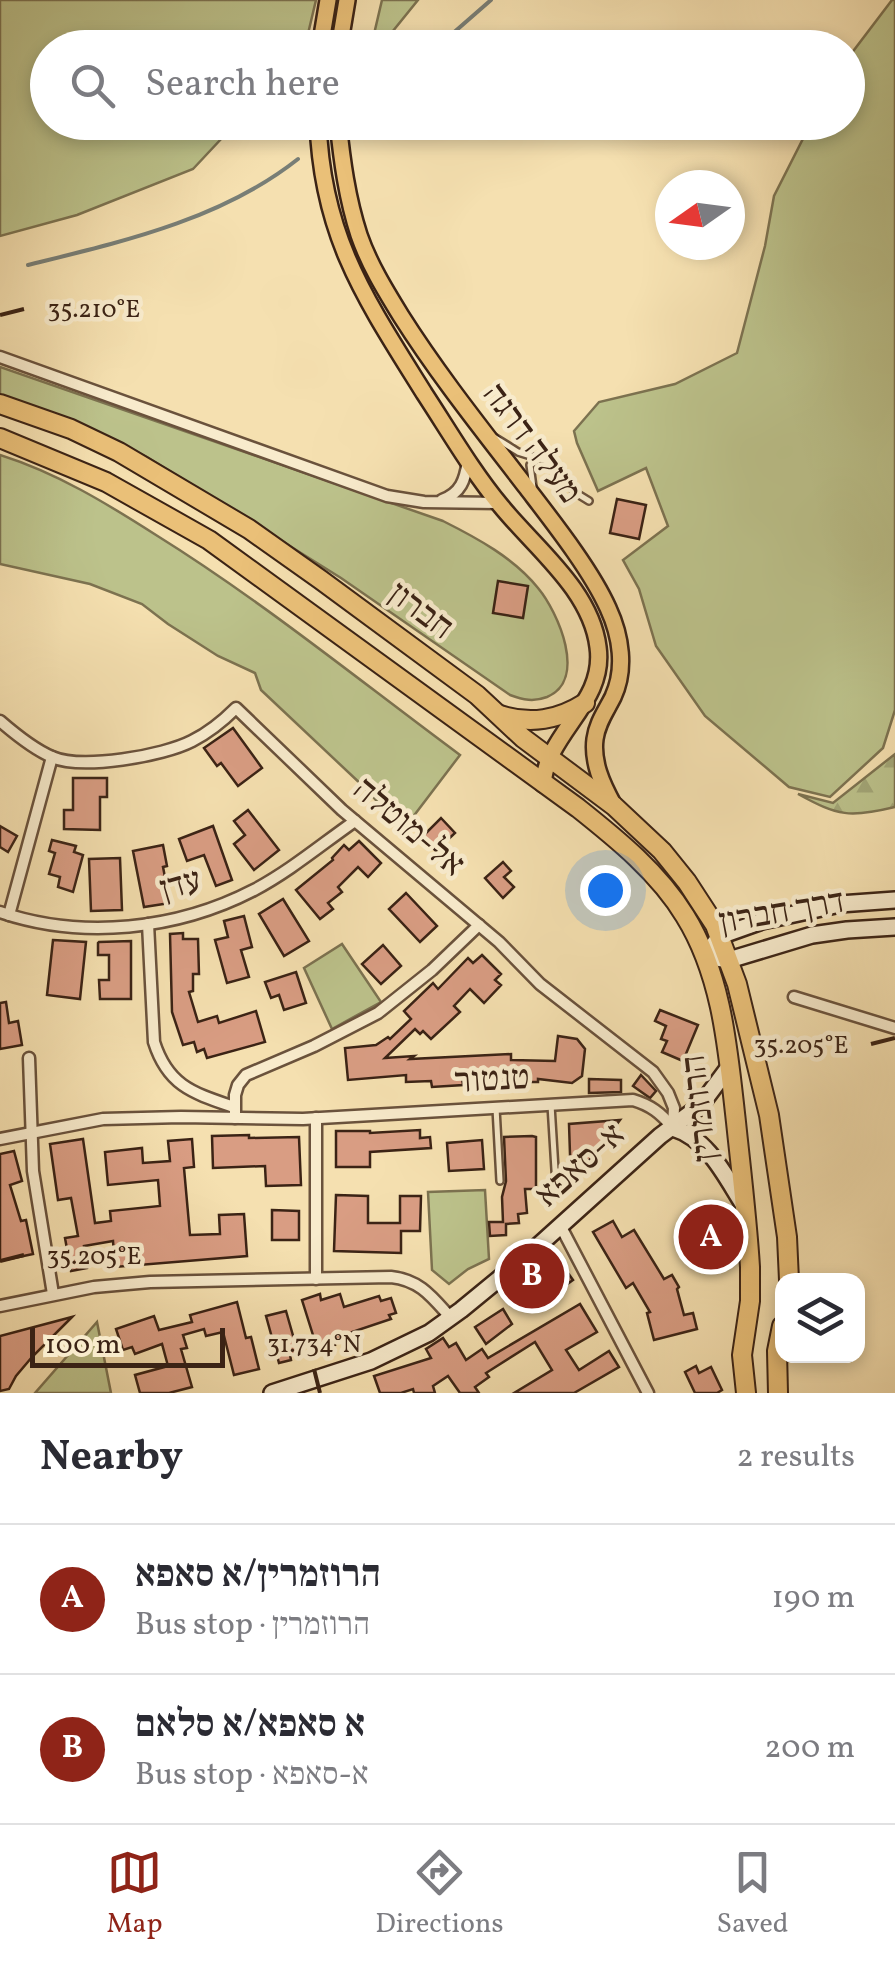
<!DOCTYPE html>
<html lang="en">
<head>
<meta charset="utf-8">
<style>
	body { margin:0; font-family:Vollkorn,"Frank Ruhl Libre",serif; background:#f2f2f3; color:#2b2b33 }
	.controls { position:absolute; right:30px; bottom:30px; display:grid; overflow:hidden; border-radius:20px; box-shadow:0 5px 15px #0003 }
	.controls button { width:90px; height:90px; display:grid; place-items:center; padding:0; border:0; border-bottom:2px solid #e1e1e2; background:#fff; color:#2b2b33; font:50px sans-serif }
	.compass { position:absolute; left:655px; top:170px; width:90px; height:90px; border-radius:50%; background:#fff; box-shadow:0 5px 15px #0003; rotate:256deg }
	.scale { position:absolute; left:30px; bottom:25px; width:195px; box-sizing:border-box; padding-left:10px; border:5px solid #3b2315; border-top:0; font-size:28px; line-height:35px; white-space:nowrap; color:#3b2315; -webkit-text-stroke:8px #f8ebcc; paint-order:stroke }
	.you { position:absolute; left:605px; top:890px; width:35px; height:35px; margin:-25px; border:8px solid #fff; border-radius:50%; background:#1a73e8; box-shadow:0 0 0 15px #1a73e833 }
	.badge { display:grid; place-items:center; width:65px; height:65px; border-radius:50%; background:#8f2418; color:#fff; font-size:32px; font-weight:700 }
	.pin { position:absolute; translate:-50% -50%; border:5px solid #fff; box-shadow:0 2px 10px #0006 }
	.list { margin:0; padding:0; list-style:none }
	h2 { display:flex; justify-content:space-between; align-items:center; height:130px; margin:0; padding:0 40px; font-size:42px }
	h2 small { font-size:32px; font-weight:400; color:#7c7c81 }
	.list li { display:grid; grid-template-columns:65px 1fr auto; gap:30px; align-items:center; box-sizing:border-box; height:150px; padding:0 40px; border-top:2px solid #e1e1e2 }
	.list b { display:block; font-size:38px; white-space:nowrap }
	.list p { margin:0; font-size:32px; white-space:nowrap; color:#7c7c81 }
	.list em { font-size:32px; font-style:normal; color:#7c7c81 }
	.icon { flex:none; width:55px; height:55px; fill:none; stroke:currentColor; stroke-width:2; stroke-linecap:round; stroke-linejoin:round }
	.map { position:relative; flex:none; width:895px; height:1393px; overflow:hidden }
	.search { position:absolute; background:#fff; box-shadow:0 5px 15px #0003; left:30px; right:30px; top:30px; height:110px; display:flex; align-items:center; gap:25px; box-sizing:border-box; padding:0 35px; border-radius:55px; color:#7c7c81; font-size:38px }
	.sheet { height:430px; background:#fff }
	nav { display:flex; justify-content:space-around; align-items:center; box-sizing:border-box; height:140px; border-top:2px solid #e1e1e2; background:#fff; font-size:28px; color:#7c7c81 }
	nav a { display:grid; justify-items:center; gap:5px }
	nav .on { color:#8f2418 }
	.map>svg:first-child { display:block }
	.green { fill:#bcc28b; stroke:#7c7250; stroke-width:2.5 }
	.forest { fill:url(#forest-firs); stroke:#7c7250; stroke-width:2.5 }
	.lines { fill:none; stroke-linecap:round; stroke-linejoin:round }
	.stream { stroke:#787e76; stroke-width:4 }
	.building { fill:#d99d83; stroke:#3b2315; stroke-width:2.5 }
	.lane-casing { stroke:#6a523c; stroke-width:10 }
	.street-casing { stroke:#6a523c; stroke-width:15 }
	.secondary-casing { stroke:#3b2315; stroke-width:20 }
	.primary-casing { stroke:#3b2315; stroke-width:20 }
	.highway-casing { stroke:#3b2315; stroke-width:22 }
	.lane { stroke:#f8ebcc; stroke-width:5 }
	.street { stroke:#f8ebcc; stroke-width:10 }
	.secondary { stroke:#f8ebcc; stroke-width:15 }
	.primary { stroke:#eac078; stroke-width:15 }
	.highway { stroke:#eac078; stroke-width:18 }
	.ticks { fill:none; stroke:#3b2315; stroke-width:4 }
	.labels { text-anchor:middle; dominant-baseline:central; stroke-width:9; stroke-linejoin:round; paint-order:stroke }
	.street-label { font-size:35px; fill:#3b2315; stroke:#f8ebcc }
	.ticks-label { font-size:25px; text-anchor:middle; fill:#3b2315; stroke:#f8ebcc; stroke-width:9; stroke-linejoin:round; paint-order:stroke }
</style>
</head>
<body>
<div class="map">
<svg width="895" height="1393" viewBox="0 0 895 1393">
	<defs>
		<pattern id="forest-firs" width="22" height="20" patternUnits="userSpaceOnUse" patternTransform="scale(2.5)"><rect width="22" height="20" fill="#bcc28b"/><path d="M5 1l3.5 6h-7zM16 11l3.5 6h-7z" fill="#a2a677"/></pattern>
	</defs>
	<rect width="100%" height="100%" fill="#f5e0b0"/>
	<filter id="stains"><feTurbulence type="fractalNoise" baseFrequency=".002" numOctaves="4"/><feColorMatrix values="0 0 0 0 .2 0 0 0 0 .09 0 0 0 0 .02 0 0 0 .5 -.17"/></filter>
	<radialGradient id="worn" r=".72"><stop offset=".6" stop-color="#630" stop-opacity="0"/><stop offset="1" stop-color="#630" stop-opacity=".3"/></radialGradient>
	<g class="green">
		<polygon points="0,0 316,0 307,38 301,47 48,48 48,122 236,123 193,169 77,215 0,236"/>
		<polygon points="382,0 418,0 380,47 371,47"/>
		<polygon points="892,0 895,0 895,710 883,748 830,797 789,787 705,716 656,646 639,589 623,560 668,526 646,468 598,491 577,443 574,431 599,402 675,384 737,353 765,246 774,196 811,123 848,122 848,58"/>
		<path d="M0,367L443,521C477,538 514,558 538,588C558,612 588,680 547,697C534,702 523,700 510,695L341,578L147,457L73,420L0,397Z"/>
		<path d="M0,455C57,473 106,503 156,535C262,601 360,681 460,755L403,830L364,787L261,690L255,673L218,656L168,624L142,604L90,584L0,564Z"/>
		<polygon points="342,944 381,1002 332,1029 304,968"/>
		<polygon points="485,1190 489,1259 468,1269 449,1284 432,1270 428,1192"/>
		<polygon points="97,1322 111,1393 35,1393"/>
	</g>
	<path class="forest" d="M895,754V807C850,818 838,816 798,794L833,803Z"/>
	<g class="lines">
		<g class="stream">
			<polyline points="436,48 491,0"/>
			<polyline points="349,125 353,122"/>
			<path d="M28,265C121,242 221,220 298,159"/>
		</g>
	</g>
	<g class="building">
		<polygon points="617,499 646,505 639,539 610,533"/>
		<polygon points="498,581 528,586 523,618 493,613"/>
		<polygon points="233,728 262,768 238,786 221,763 217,766 204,748"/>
		<polygon points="73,778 107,778 107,797 100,797 100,830 64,829 64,810 73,810"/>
		<polygon points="248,810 279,850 254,870 234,844 245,835 234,821"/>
		<polygon points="441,818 455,833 436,851 422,837"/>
		<polygon points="0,826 17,836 8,852 0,847"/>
		<polygon points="213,826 232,880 216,886 204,855 187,861 179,839"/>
		<polygon points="52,840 76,846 74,852 83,855 73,892 58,887 60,877 49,874 55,853 49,851"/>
		<polygon points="359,841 381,863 368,877 358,867 338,887 342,892 328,903 333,909 320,919 296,890 333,860 332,858 344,845 349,850"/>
		<polygon points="163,845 167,866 163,867 170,903 144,907 133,851"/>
		<polygon points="120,858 122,910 91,911 89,859"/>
		<polygon points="503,862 511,871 504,877 514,887 503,898 485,878"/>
		<polygon points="406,893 437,926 420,942 389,909"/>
		<polygon points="283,899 309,941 284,956 259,914"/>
		<polygon points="244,916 252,947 241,950 249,977 227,983 215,940 228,937 224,921"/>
		<polygon points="183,933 183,939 198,939 199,974 193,974 193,991 189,992 198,1022 217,1016 219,1023 256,1011 265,1042 207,1058 204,1049 197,1052 194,1042 183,1045 172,1012 170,934"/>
		<polygon points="53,940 86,942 80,999 47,995"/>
		<polygon points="131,941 131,999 100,999 99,980 109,980 109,955 98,955 98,943 99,942"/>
		<polygon points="383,945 401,966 381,984 362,964"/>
		<polygon points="482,955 501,974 495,980 501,985 484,1003 470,989 454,1006 460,1012 431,1039 423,1031 420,1034 415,1029 385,1058 414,1056 410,1059 511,1054 511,1060 555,1061 558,1036 577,1039 585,1049 582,1076 572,1083 538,1079 538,1082 485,1082 485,1076 462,1078 463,1085 432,1087 431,1081 406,1082 406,1075 348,1080 345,1048 376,1045 388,1037 390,1039 411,1019 404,1011 433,983 438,989 468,958 473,963"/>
		<polygon points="296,972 306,1003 284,1010 279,995 271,998 265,982"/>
		<polygon points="6,1002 9,1023 18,1021 22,1045 0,1049 0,1003"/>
		<polygon points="660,1010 698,1025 683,1061 662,1052 667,1041 661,1039 666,1026 655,1021"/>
		<polygon points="641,1075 656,1091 650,1098 633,1086"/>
		<polygon points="589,1079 621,1080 621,1092 589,1093"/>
		<polygon points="620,1120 571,1184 569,1124"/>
		<polygon points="420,1130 420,1138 430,1137 431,1148 370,1152 370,1167 336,1167 336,1131 370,1131 370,1133"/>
		<polygon points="249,1135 249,1138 299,1137 301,1185 266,1186 265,1166 213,1168 212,1136"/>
		<polygon points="532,1136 536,1137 536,1189 525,1189 527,1213 518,1214 519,1223 506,1224 506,1235 490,1236 489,1222 503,1222 502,1197 506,1181 504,1137"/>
		<polygon points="83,1139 95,1223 111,1221 110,1211 160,1206 158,1180 108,1185 105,1152 142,1148 143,1163 170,1161 168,1141 192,1139 194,1167 184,1168 190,1235 220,1234 219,1215 244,1214 247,1256 115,1267 113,1241 84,1246 87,1268 71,1271 65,1238 78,1236 71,1198 58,1200 50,1144"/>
		<polygon points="482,1140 484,1169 449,1171 447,1143"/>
		<polygon points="14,1151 22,1181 10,1185 21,1221 26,1220 33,1254 0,1261 0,1154"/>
		<polygon points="336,1195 368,1196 368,1223 400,1223 400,1196 421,1196 420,1231 401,1231 401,1253 334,1251"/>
		<polygon points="272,1210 299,1211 299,1240 272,1240"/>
		<polygon points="613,1221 622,1237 634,1230 664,1279 672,1275 679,1287 677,1289 684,1315 693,1313 697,1329 654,1340 647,1313 650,1312 633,1283 626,1288 593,1232"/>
		<polygon points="555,1255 573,1280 533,1309 515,1284"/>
		<polygon points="320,1294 321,1300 340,1294 344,1307 379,1296 381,1301 391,1298 396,1313 389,1315 391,1319 352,1332 353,1335 334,1341 335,1345 318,1351 302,1300"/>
		<polygon points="237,1302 246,1338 251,1337 259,1369 234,1375 223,1332 206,1336 204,1329 183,1335 187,1348 181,1349 192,1387 169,1393 140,1393 135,1375 168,1366 162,1344 135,1354 132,1347 123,1350 116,1329 154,1316 159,1330 192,1322 190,1315"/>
		<polygon points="580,1304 597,1332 566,1350 579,1370 609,1351 619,1367 574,1393 514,1393 552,1370 535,1342 486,1373 489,1377 475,1387 479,1393 460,1393 448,1376 433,1386 435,1393 414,1393 413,1389 401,1393 380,1393 374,1376 431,1358 426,1349 443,1338 449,1347 456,1343 466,1360 482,1349 488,1358"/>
		<polygon points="503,1309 512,1324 486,1344 475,1327"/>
		<polygon points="286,1311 298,1353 290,1355 291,1360 279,1363 266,1316"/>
		<polygon points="72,1317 32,1357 16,1376 9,1389 0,1391 0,1336"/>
		<polygon points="696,1366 699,1373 711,1367 722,1390 717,1393 695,1393 685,1372"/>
	</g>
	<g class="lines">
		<defs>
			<g id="lane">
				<polyline points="494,437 518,452 550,462 576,493 589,501"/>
				<polyline points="533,487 530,465 540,459"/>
				<polyline points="551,1105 556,1186"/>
				<polyline points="496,1108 500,1181"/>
			</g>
			<g id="street">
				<polyline points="0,357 387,496 424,502 498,503"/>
				<path d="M442,500C461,493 465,480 468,461"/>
				<path d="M0,721C15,734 33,749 52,757C82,770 163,756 192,741C208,733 223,721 236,708L342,810L499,942L540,984L653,1072L668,1093L674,1108L673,1127"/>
				<path d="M0,912C82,940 177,930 254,890C290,871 322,844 355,821"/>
				<polyline points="9,915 52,757"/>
				<path d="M148,924L154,1042C168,1086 193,1093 234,1107"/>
				<polyline points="794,997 895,1028"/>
				<polyline points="29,1058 33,1171 53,1294"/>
				<polyline points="235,1118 235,1095 238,1085 246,1075 314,1046 378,1013 432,970 479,925"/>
				<polyline points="316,1118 316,1279"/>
				<path d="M0,1139L103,1119L181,1117L303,1119L633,1100C650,1105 661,1113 672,1127"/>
				<polyline points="560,1225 648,1393"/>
				<path d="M0,1306L94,1287L150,1282L391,1277C420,1280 432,1297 451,1318"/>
			</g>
			<g id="secondary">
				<polyline points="895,900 840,904 762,921 720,936 705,956 729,960 812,935 847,930 895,927"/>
				<path d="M673,1128C709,1139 726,1178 745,1207"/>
				<polyline points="272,1393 371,1361 429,1333 461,1310 528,1255 660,1136 700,1106 729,1067"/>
			</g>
			<g id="primary">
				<polyline points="320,48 328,0"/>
				<polyline points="339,48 347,0"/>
				<path d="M318,122C322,237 366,300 424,393C449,431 472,471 501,506C535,548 591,590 598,647C606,703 547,732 543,784"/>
				<path d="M338,122C342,161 347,198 359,235C369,264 385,290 401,316C439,376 484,432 527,488C553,522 591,570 608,608C621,636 626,669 613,697C606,711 597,723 595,739C592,762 602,784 613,804"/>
			</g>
			<g id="highway">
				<polyline points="0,404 71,429 119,452 249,529 321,580 477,695 523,738 614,806 662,851 687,882 715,925 737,984 769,1115 787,1237 789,1280"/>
				<path d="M0,438L106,482L209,540L578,808C617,839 659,873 685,916C723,977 728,1052 736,1122C741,1170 747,1218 750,1267V1301L742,1355L746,1393"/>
				<path d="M500,715C531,725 558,720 585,703"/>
				<polyline points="778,1393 777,1351 782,1326"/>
			</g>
		</defs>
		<use href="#lane" class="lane-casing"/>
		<use href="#street" class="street-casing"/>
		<use href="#secondary" class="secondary-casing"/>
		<use href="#primary" class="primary-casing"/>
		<use href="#highway" class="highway-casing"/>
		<use href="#lane" class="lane"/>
		<use href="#street" class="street"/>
		<use href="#secondary" class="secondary"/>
		<use href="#primary" class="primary"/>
		<use href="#highway" class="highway"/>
	</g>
	<path class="ticks" d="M0,315L24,309M871,1044L895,1038M0,1261L24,1255M314,1369L320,1393"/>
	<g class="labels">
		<g class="street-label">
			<text transform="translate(531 444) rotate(53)">מעלה דרגה</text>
			<text transform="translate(420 612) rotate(37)">חברון</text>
			<text transform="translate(408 828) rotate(40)">אל-מוטלה</text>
			<text transform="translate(181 886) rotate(-16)">עדן</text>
			<text transform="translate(782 913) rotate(-10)">דרך חברון</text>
			<text transform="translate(492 1081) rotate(-3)">טנטור</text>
			<text transform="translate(701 1108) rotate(-97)">הרוזמרין</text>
			<text transform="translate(581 1166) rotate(-42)">א-סאפא</text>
		</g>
	</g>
	<g class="ticks-label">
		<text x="94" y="317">35.210°E</text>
		<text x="801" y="1053">35.205°E</text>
		<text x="94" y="1264">35.205°E</text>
		<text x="314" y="1352">31.734°N</text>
	</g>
	<rect width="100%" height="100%" filter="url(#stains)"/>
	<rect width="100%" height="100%" fill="url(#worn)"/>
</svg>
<div class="controls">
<button><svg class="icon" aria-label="layers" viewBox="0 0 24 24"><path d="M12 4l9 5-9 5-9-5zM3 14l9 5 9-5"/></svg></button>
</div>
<svg class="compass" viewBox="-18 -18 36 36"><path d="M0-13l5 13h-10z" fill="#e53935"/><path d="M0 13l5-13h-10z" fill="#7c7c81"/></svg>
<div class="scale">100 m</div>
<div class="you"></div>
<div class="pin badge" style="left:711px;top:1237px">A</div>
<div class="pin badge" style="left:532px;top:1276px">B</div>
<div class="search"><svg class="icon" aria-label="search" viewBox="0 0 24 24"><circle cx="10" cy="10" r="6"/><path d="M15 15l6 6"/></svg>Search here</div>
</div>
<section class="sheet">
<h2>Nearby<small>2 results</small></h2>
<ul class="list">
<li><span class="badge">A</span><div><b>הרוזמרין/א סאפא</b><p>Bus stop · הרוזמרין</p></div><em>190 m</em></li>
<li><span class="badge">B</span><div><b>א סאפא/א סלאם</b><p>Bus stop · א-סאפא</p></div><em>200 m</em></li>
</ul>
</section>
<nav>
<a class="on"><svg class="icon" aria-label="map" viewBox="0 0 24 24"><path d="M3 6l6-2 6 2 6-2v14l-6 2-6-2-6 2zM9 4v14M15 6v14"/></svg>Map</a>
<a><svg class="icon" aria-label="directions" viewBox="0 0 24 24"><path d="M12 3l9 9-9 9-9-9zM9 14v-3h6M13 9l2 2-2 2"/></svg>Directions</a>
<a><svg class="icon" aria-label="saved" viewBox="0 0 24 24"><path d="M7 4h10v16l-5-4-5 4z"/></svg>Saved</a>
</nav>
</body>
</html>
